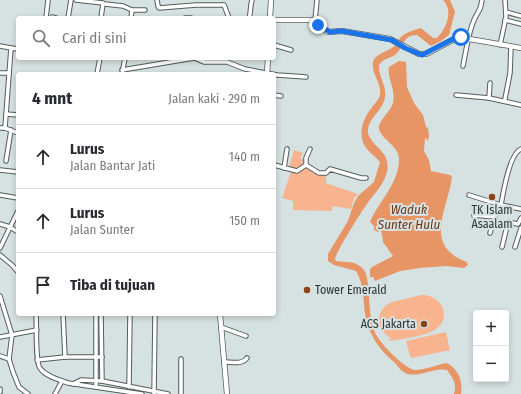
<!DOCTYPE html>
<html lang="id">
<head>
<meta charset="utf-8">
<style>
	body { margin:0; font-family:"Fira Sans Condensed",sans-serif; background:#f2f2f3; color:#2b2b33 }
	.controls { position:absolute; right:12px; bottom:12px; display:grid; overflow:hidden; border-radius:4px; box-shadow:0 2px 6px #0003 }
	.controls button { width:36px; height:36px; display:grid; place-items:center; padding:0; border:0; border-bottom:1px solid #e1e1e2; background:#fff; color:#2b2b33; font:20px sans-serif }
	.stop { position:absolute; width:12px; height:12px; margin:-9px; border:3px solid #1a73e8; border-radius:50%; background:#fff }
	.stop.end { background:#1a73e8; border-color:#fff; box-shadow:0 1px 4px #0008 }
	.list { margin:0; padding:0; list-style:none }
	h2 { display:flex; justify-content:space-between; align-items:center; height:52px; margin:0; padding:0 16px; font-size:17px }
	h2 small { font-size:13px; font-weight:400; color:#7c7c81 }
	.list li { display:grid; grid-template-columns:26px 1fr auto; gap:12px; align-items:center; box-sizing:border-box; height:64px; padding:0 16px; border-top:1px solid #e1e1e2 }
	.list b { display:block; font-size:15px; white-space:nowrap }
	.list p { margin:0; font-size:13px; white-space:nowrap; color:#7c7c81 }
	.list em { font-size:13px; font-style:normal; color:#7c7c81 }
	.icon { flex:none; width:22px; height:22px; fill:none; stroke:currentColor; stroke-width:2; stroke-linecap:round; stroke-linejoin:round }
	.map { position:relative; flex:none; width:521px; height:394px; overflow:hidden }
	.search { position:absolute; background:#fff; box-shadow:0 2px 6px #0003; left:16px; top:16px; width:260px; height:44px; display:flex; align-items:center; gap:10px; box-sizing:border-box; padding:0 14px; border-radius:4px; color:#7c7c81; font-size:15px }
	.panel { position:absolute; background:#fff; box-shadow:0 2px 6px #0003; left:16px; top:72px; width:260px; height:244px; border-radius:4px }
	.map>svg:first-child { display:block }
	.green { fill:#f7b48f }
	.water { fill:#e89566 }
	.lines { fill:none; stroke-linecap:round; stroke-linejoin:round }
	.street-casing { stroke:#545d5d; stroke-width:5.5 }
	.secondary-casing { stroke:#545d5d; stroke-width:6 }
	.street { stroke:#fff; stroke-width:3.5 }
	.secondary { stroke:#fff; stroke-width:4.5 }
	.route { stroke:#1a73e8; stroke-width:5 }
	.poi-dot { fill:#894519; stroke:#d6e1e1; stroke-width:1.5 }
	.labels { text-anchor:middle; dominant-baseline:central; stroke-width:4; stroke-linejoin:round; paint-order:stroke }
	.poi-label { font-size:12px; fill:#2f3434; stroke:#d6e1e1 }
	.water-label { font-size:13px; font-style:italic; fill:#6c3614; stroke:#d6e1e1 }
</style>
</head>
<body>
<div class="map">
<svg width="521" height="394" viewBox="0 0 521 394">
	<rect width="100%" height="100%" fill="#d6e1e1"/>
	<g class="green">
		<path d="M294,150L303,153L300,158L304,160L302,163C310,169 316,174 326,175V183L358,194L354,198L351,209L333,206L332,211L293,210V201L282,198L292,169L289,167Z"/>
		<path d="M421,295C441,294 453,317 436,329C427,336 401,339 390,341L389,339L391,338C375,329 375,309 392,302Z"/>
		<polygon points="446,332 450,350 412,358 410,356 406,341"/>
	</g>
	<g class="water">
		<path d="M443,0H450L455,12L449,35L441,41L431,46L417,35C403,35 404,46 397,53C392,59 384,57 379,65C378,78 389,87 384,101C381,112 363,123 369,136C375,149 391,152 387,172C384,184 376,192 369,201C363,209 337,250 335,259L336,261C347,263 356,260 364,270C369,277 369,300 370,309C370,316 372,323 374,330C377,341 403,367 414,370C423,371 438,364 447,363C459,370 463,381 461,394H454C457,384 453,378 447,370C434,367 421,377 408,374C402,373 398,366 394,362C380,350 370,337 366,318C362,300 366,289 356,271L334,265L328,261V254L348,221L354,203L358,196L374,182L380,162C376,157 371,154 367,149C357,137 362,121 370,110C373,105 379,100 380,95C382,83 371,74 373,62C374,55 387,51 392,48C397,45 398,39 402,36C407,32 414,30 421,28L433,38H437C446,29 454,11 443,0Z"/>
		<path d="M399,61L406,62L407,87L414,103L423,115L426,127L428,128L429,136L428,141L426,138L425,139L424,151L429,160L431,171L450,175L452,177C448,209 422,246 467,262L468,265L464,268L446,266L420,268L400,271L375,281L373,277H370V269L372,267L393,256L383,242L382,234L380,230L378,232L374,230V226L370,222C378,202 399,184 399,159C399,146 383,141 379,129C377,122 391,111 393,103C396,89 387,79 389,67Z"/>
	</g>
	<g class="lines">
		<defs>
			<g id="street">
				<polyline points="76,0 103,3 101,18"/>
				<polyline points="157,0 158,6 159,8 196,5 224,5 229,18"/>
				<polyline points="105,4 123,6 132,10 131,18"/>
				<polyline points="132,10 145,10"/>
				<polyline points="506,12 521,16"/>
				<polyline points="52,17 56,18"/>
				<polyline points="46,18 48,0"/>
				<polyline points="68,18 71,0"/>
				<polyline points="185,18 191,18"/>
				<path d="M249,18C251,13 250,6 252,0"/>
				<polyline points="315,20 317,0"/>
				<polyline points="505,20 521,24"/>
				<polyline points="274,45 291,50"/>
				<polyline points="500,45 506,17 505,0"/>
				<polyline points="0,46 11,48"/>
				<polyline points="195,58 204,62 227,62 245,69 277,75 306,77"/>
				<path d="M463,66C466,51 468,34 474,20C478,11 481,11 482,0"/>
				<polyline points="122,70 194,58"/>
				<polyline points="0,73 9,73"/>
				<polyline points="97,74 100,58"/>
				<polyline points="122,74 125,58"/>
				<polyline points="274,95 281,96"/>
				<polyline points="456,95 489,98 521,105"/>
				<polyline points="489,98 490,83"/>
				<polyline points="505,99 510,73 511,47"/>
				<polyline points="6,114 18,115"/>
				<polyline points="0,128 5,128 18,133"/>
				<polyline points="5,128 11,48 18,49"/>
				<path d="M521,149C510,153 503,193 501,205L521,209"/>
				<polyline points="6,161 11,130"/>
				<polyline points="274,165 297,171 306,165 319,173 326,173 330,169 361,178 366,178"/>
				<polyline points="306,165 306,158 310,149"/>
				<polyline points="284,168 287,149"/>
				<polyline points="0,170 18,172"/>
				<polyline points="0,195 18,198"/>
				<polyline points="469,195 501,205 495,216 490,233"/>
				<path d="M474,216C481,214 488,218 495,216"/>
				<polyline points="0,224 10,227 18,232"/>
				<polyline points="502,247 508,222 518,224 521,218"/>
				<polyline points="515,247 521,228"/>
				<polyline points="0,248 18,211"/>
				<polyline points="0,255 12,265 18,272"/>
				<polyline points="0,296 12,335 9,359 13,372 19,387 28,394"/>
				<path d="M36,314C37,325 35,362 40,368C45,376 59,380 68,383L142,394"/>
				<polyline points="63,314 65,357"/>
				<polyline points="101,314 102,381"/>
				<polyline points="221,327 246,336"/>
				<polyline points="0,337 37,330"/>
				<polyline points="0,356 9,359"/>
				<polyline points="181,359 181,394"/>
				<polyline points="37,360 65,357 102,357"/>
				<path d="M224,362C231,362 242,365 247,358"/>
				<polyline points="73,384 81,380 102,381 168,394"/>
				<polyline points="96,387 96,314"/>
				<polyline points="129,387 130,314"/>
				<polyline points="0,389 0,392"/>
				<polyline points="55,394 62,381"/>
				<polyline points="154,394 155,314"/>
			</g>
			<g id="secondary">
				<polyline points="270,18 271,0"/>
				<polyline points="274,20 313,20 320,27 328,32 342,31 390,39 419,54 426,54 458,37 521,48"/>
				<polyline points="267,74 268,58"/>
				<polyline points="220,314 227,394"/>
			</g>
		</defs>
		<use href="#street" class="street-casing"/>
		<use href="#secondary" class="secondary-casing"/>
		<use href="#street" class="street"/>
		<use href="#secondary" class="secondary"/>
	</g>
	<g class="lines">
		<polyline class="route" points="318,25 330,32 342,31 392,40 405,48 422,55 455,38 461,37"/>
	</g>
	<g class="poi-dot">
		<circle cx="492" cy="197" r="4"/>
		<circle cx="307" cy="290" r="4"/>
		<circle cx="424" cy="324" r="4"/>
	</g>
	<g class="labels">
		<g class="poi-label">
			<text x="492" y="210">TK Islam<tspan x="492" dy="14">Asaalam</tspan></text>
			<text x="315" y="290" text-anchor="start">Tower Emerald</text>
			<text x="416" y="324" text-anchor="end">ACS Jakarta</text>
		</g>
		<g class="water-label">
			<text x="409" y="209">Waduk<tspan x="409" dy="15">Sunter Hulu</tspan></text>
		</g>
	</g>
</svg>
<div class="controls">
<button>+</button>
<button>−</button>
</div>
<div class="stop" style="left:461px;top:37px"></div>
<div class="stop end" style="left:318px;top:25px"></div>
<div class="search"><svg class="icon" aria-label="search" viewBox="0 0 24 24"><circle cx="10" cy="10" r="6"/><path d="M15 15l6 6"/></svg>Cari di sini</div>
<section class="panel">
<h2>4 mnt<small>Jalan kaki · 290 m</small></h2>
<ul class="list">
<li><svg class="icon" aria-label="ahead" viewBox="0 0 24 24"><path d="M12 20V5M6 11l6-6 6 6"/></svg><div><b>Lurus</b><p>Jalan Bantar Jati</p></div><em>140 m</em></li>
<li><svg class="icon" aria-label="ahead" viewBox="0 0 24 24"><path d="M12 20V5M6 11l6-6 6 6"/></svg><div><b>Lurus</b><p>Jalan Sunter</p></div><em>150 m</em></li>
<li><svg class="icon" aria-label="arrive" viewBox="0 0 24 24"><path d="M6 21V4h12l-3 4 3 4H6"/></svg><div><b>Tiba di tujuan</b></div></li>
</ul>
</section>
</div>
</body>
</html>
